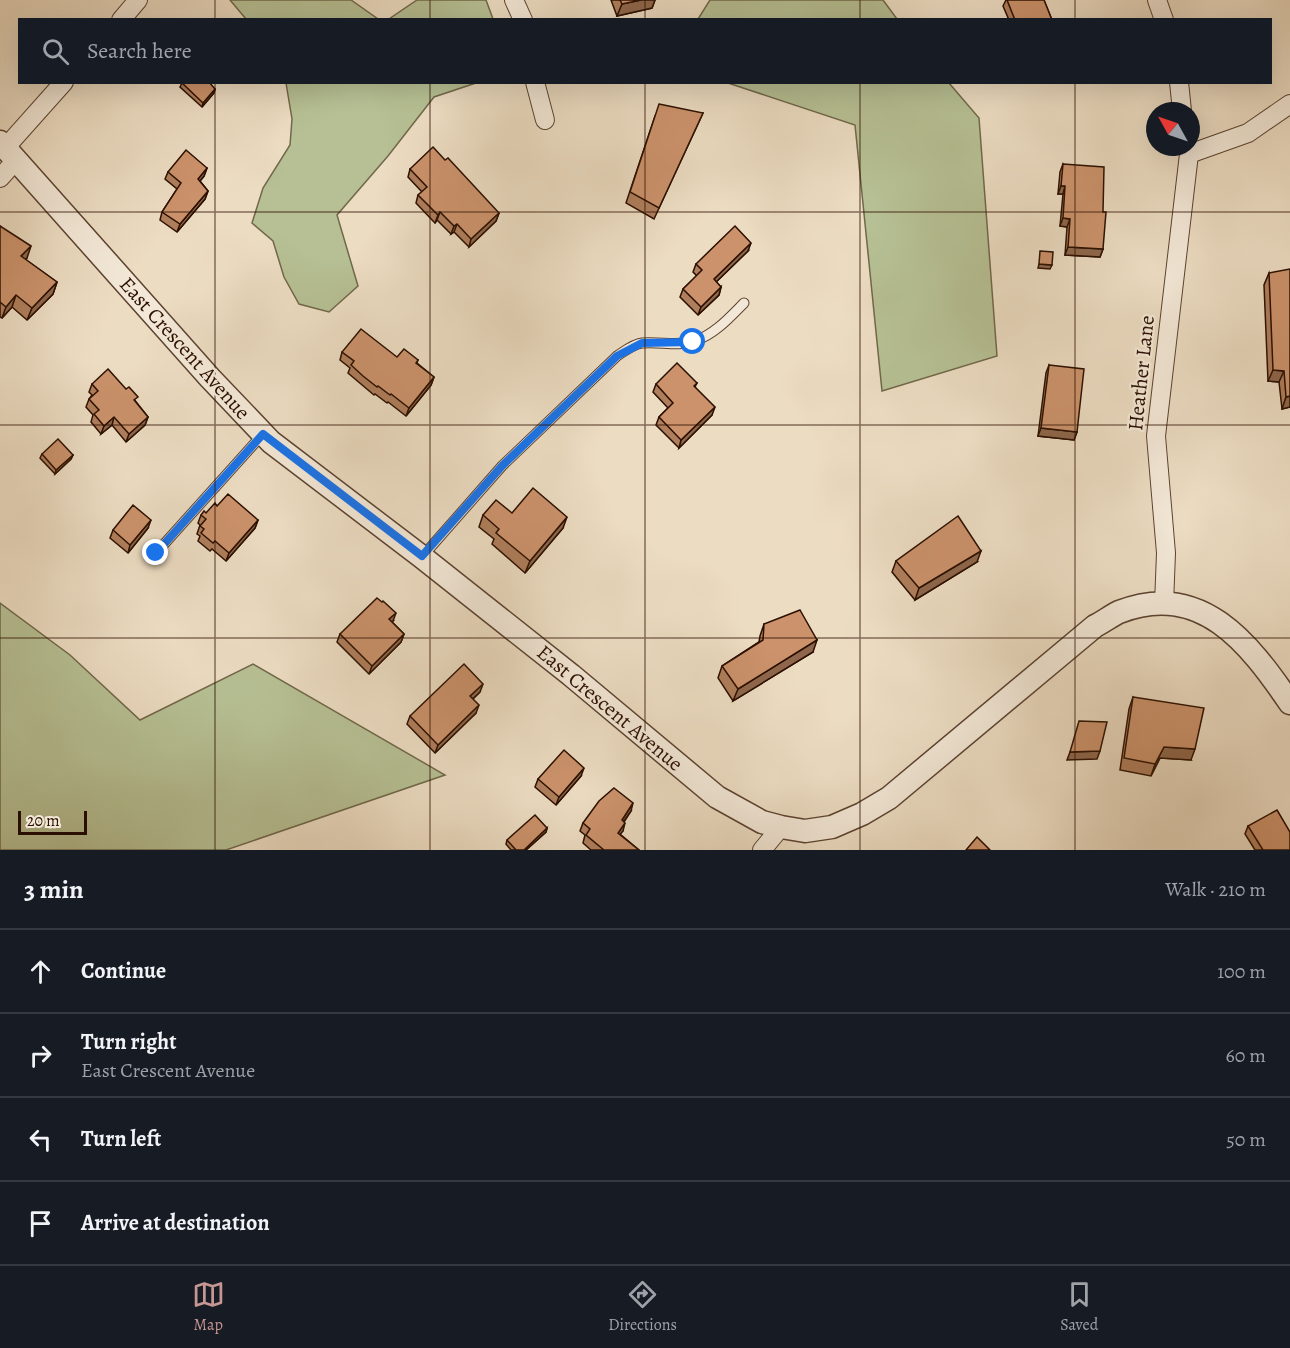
<!DOCTYPE html>
<html lang="en">
<head>
<meta charset="utf-8">
<style>
	body { margin:0; font-family:Alegreya,serif; background:#20242c; color:#f1f3f6 }
	.compass { position:absolute; left:1146px; top:102px; width:54px; height:54px; border-radius:50%; background:#171b24; box-shadow:0 6px 24px #0002; rotate:310deg }
	.scale { position:absolute; left:18px; bottom:15px; width:69px; box-sizing:border-box; padding-left:6px; border:3px solid #2b0f00; border-top:0; font-size:16px; line-height:21px; white-space:nowrap; color:#2b0f00; -webkit-text-stroke:4px #f3e8d7; paint-order:stroke }
	.stop { position:absolute; width:18px; height:18px; margin:-14px; border:4px solid #1a73e8; border-radius:50%; background:#fff }
	.stop.end { background:#1a73e8; border-color:#fff; box-shadow:0 2px 6px #0008 }
	.list { margin:0; padding:0; list-style:none }
	h2 { display:flex; justify-content:space-between; align-items:center; height:78px; margin:0; padding:0 24px; font-size:26px }
	h2 small { font-size:20px; font-weight:400; color:#9ea1a6 }
	.list li { display:grid; grid-template-columns:39px 1fr auto; gap:18px; align-items:center; box-sizing:border-box; height:84px; padding:0 24px; border-top:2px solid #363941 }
	.list b { display:block; font-size:22px; white-space:nowrap }
	.list p { margin:0; font-size:20px; white-space:nowrap; color:#9ea1a6 }
	.list em { font-size:20px; font-style:normal; color:#9ea1a6 }
	.icon { flex:none; width:33px; height:33px; fill:none; stroke:currentColor; stroke-width:2; stroke-linecap:round; stroke-linejoin:round }
	.map { position:relative; flex:none; width:1290px; height:850px; overflow:hidden }
	.search { position:absolute; background:#171b24; box-shadow:0 6px 24px #0002; left:18px; right:18px; top:18px; height:66px; display:flex; align-items:center; gap:15px; box-sizing:border-box; padding:0 21px; border-radius:0px; color:#9ea1a6; font-size:22px }
	.sheet { height:414px; background:#171b24 }
	nav { display:flex; justify-content:space-around; align-items:center; box-sizing:border-box; height:84px; border-top:2px solid #363941; background:#171b24; font-size:16px; color:#9ea1a6 }
	nav a { display:grid; justify-items:center; gap:3px }
	nav .on { color:#c59692 }
	.map>svg:first-child { display:block }
	.green { fill:#b6c094; stroke:#70684a; stroke-width:1.5 }
	.lines { fill:none; stroke-linecap:round; stroke-linejoin:round }
	.service-casing { stroke:#5b4230; stroke-width:11 }
	.minor-casing { stroke:#5b4230; stroke-width:20 }
	.tertiary-casing { stroke:#5b4230; stroke-width:25 }
	.service { stroke:#f3e8d7; stroke-width:9 }
	.minor { stroke:#f3e8d7; stroke-width:18 }
	.tertiary { stroke:#f3e8d7; stroke-width:22 }
	.wall { fill:#af7e5c; stroke:#2b0f00; stroke-width:1.5 }
	.shaded-wall { fill:#8e664b; stroke:#2b0f00; stroke-width:1.5 }
	.building { fill:#cb926b; stroke:#2b0f00; stroke-width:1.5 }
	.route { stroke:#1a73e8; stroke-width:8 }
	.grid { fill:none; stroke:#2b0f00; stroke-width:1.5; stroke-opacity:0.55 }
	.labels { text-anchor:middle; dominant-baseline:central; stroke-width:4.5; stroke-linejoin:round; paint-order:stroke }
	.street-label { font-size:21px; fill:#2b0f00; stroke:#f3e8d7 }
</style>
</head>
<body>
<div class="map">
<svg width="1290" height="850" viewBox="0 0 1290 850">
	<rect width="100%" height="100%" fill="#ecdcc2"/>
	<filter id="stains"><feTurbulence type="fractalNoise" baseFrequency=".00333" numOctaves="4"/><feColorMatrix values="0 0 0 0 .2 0 0 0 0 .09 0 0 0 0 .02 0 0 0 .5 -.17"/></filter>
	<radialGradient id="worn" r=".72"><stop offset=".6" stop-color="#630" stop-opacity="0"/><stop offset="1" stop-color="#630" stop-opacity=".3"/></radialGradient>
	<g class="green">
		<polygon points="230,0 351,0 378,19 246,19"/>
		<polygon points="417,0 486,0 493,19 389,19"/>
		<polygon points="710,0 883,0 897,19 698,19"/>
		<polygon points="286,83 476,83 434,97 388,156 337,215 358,286 329,312 299,304 284,277 273,241 252,223 263,188 290,145 292,119"/>
		<polygon points="728,83 949,83 979,118 997,356 882,391 855,125"/>
		<polygon points="0,603 70,655 140,720 253,664 445,775 226,850 0,850"/>
	</g>
	<g class="lines">
		<defs>
			<g id="service">
				<polyline points="156,553 263,434"/>
				<path d="M422,557L502,466L617,356C625,351 633,344 642,343C660,341 678,347 695,341C715,334 729,318 744,303"/>
			</g>
			<g id="minor">
				<polyline points="514,0 523,20"/>
				<polyline points="1157,0 1164,20"/>
				<polyline points="121,20 138,0"/>
				<polyline points="535,82 545,120"/>
				<polyline points="1179,82 1182,111"/>
				<polyline points="6,147 64,82"/>
				<polyline points="1189,154 1248,133 1290,104"/>
				<polyline points="0,178 17,159"/>
				<polyline points="1164,604 1166,553 1156,436 1189,154 1187,147"/>
				<polyline points="762,850 781,827"/>
			</g>
			<path id="tertiary" d="M0,142L210,378L271,442L422,557L571,675L717,797L762,822L781,827L805,831L832,827L862,814L889,798L1095,626C1103,622 1111,616 1119,612C1201,580 1249,643 1290,703"/>
		</defs>
		<use href="#service" class="service-casing"/>
		<use href="#minor" class="minor-casing"/>
		<use href="#tertiary" class="tertiary-casing"/>
		<use href="#service" class="service"/>
		<use href="#minor" class="minor"/>
		<use href="#tertiary" class="tertiary"/>
	</g>
	<g class="wall">
		<polygon points="611,0 655,0 652,8 617,16"/>
		<polygon points="1006,0 1044,0 1052,20 1009,20 1003,6"/>
		<polygon points="182,83 215,89 214,93 202,107 180,87"/>
		<polygon points="703,113 698,124 654,219 626,203 655,116"/>
		<polygon points="1063,164 1103,249 1100,257 1065,255 1067,227 1060,226 1063,194 1058,194 1060,172"/>
		<polygon points="207,168 204,176 200,181 208,191 205,199 177,232 160,220 162,212 177,189 165,179 168,172"/>
		<polygon points="410,169 499,213 496,221 469,247 454,232 451,234 437,220 435,223 416,203 418,195 422,192 408,177"/>
		<polygon points="0,226 27,258 25,259 57,282 53,294 27,320 12,307 2,318 0,317"/>
		<polygon points="748,251 716,282 721,287 719,295 698,315 680,297 683,289 697,276 693,272 696,264"/>
		<polygon points="1269,273 1290,407 1282,409 1279,382 1268,381 1264,285"/>
		<polygon points="342,352 418,360 417,363 434,377 431,385 406,416 388,402 387,403 375,394 374,395 348,373 350,368 340,360"/>
		<polygon points="1049,365 1077,432 1074,440 1038,436 1046,373"/>
		<polygon points="697,383 695,387 712,415 679,448 656,425 659,417 668,408 653,392 656,384"/>
		<polygon points="92,384 126,389 148,417 145,425 126,442 112,425 101,434 91,422 93,415 86,407 89,399 92,395 89,392"/>
		<polygon points="42,454 73,455 71,459 55,474 40,458"/>
		<polygon points="217,506 258,520 255,528 226,561 212,549 210,551 198,541 200,536 197,534 200,525 198,523 201,515 206,513"/>
		<polygon points="512,513 563,528 525,573 492,544 494,539 479,527 483,515"/>
		<polygon points="148,528 128,553 110,538 113,530"/>
		<polygon points="896,561 977,562 915,600 892,572"/>
		<polygon points="393,621 392,622 404,634 401,642 369,674 337,642 340,634"/>
		<polygon points="764,624 813,652 733,701 718,678 722,666 759,642 760,636"/>
		<polygon points="480,692 473,699 476,713 435,753 407,724 410,716"/>
		<polygon points="1133,697 1191,760 1160,758 1151,776 1120,770 1129,709"/>
		<polygon points="581,776 556,805 535,787 538,779"/>
		<polygon points="631,811 624,822 623,831 620,834 639,850 591,850 583,843 585,835 580,831 583,823"/>
		<polygon points="1248,826 1290,850 1255,850 1245,834"/>
		<polygon points="547,828 546,832 526,850 511,850 506,844 507,840"/>
	</g>
	<g class="shaded-wall">
		<polygon points="641,0 655,0 652,8 617,16 622,4"/>
		<polygon points="215,89 214,93 202,107 203,103"/>
		<polygon points="207,168 204,176 195,187 198,179"/>
		<polygon points="1061,186 1065,186 1063,194 1058,194"/>
		<polygon points="208,191 205,199 177,232 180,224"/>
		<polygon points="440,212 437,220 435,223 438,215"/>
		<polygon points="499,213 496,221 469,247 471,239"/>
		<polygon points="1063,218 1070,219 1067,227 1060,226"/>
		<polygon points="457,224 454,232 451,234 454,226"/>
		<polygon points="751,243 748,251 711,287 714,279"/>
		<polygon points="31,246 27,258 16,268 21,256"/>
		<polygon points="1068,247 1103,249 1100,257 1065,255"/>
		<polygon points="1039,264 1052,265 1050,269 1038,268"/>
		<polygon points="57,282 53,294 27,320 32,308"/>
		<polygon points="721,287 719,295 698,315 701,307"/>
		<polygon points="16,295 12,307 2,318 6,307"/>
		<polygon points="1273,370 1284,371 1279,382 1268,381"/>
		<polygon points="434,377 431,385 406,416 409,408"/>
		<polygon points="1290,396 1290,407 1282,409 1286,397"/>
		<polygon points="715,407 712,415 679,448 681,440"/>
		<polygon points="114,417 112,425 101,434 104,426"/>
		<polygon points="148,417 145,425 126,442 129,434"/>
		<polygon points="1041,428 1077,432 1074,440 1038,436"/>
		<polygon points="73,455 71,459 55,474 56,470"/>
		<polygon points="567,517 563,528 525,573 530,561"/>
		<polygon points="151,520 148,528 128,553 130,545"/>
		<polygon points="258,520 255,528 226,561 229,553"/>
		<polygon points="981,551 977,562 915,600 919,588"/>
		<polygon points="396,613 393,621 386,627 389,619"/>
		<polygon points="404,634 401,642 369,674 372,666"/>
		<polygon points="817,640 813,652 733,701 738,689"/>
		<polygon points="483,684 480,692 467,704 470,696"/>
		<polygon points="479,705 476,713 435,753 438,745"/>
		<polygon points="1164,747 1195,749 1191,760 1160,758 1151,776 1155,764"/>
		<polygon points="1100,751 1097,759 1067,760 1070,752"/>
		<polygon points="584,768 581,776 556,805 559,797"/>
		<polygon points="633,803 631,811 619,828 622,820"/>
		<polygon points="625,823 623,831 615,840 618,833"/>
		<polygon points="547,828 546,832 526,850 524,850"/>
	</g>
	<g class="building">
		<polygon points="620,0 641,0 622,4"/>
		<polygon points="1007,0 1044,0 1052,20 1015,20"/>
		<polygon points="209,82 215,89 203,103 182,83"/>
		<polygon points="659,104 703,113 659,208 630,192"/>
		<polygon points="433,147 445,160 448,158 499,213 471,239 457,224 454,226 440,212 438,215 418,195 427,187 410,169"/>
		<polygon points="186,150 207,168 198,179 208,191 180,224 162,212 181,183 168,172"/>
		<polygon points="1063,164 1104,167 1103,212 1106,212 1103,249 1068,247 1070,219 1063,218 1065,186 1061,186"/>
		<polygon points="0,226 31,246 21,256 57,282 32,308 16,295 6,307 0,302"/>
		<polygon points="735,226 751,243 714,279 721,287 701,307 683,289 702,270 696,264"/>
		<polygon points="1040,251 1053,252 1052,265 1039,264"/>
		<polygon points="1290,269 1290,396 1286,397 1284,371 1273,370 1269,273"/>
		<polygon points="361,329 397,357 404,349 418,360 416,363 434,377 409,408 391,394 390,395 378,386 377,387 363,376 351,365 354,361 342,352"/>
		<polygon points="677,363 697,383 694,386 715,407 681,440 659,417 673,403 656,384"/>
		<polygon points="1049,365 1084,369 1077,432 1041,428"/>
		<polygon points="108,369 126,389 129,387 138,397 134,400 148,417 129,434 114,417 104,426 94,414 99,410 89,399 98,391 92,384"/>
		<polygon points="58,439 73,455 56,470 42,454"/>
		<polygon points="533,488 567,517 530,561 496,533 499,529 483,515 496,500 512,513"/>
		<polygon points="228,494 258,520 229,553 215,541 213,543 201,533 204,529 200,526 206,519 201,515 204,511 206,513 215,503 217,506"/>
		<polygon points="133,505 151,520 130,545 113,530"/>
		<polygon points="958,516 981,551 919,588 896,561"/>
		<polygon points="377,598 382,602 383,601 396,613 389,619 404,634 372,666 340,634"/>
		<polygon points="800,610 817,640 738,689 722,666 763,640 764,624"/>
		<polygon points="464,664 483,684 470,696 479,705 438,745 410,716"/>
		<polygon points="1133,697 1204,708 1195,749 1164,747 1155,764 1124,758"/>
		<polygon points="1079,721 1107,722 1100,751 1070,752"/>
		<polygon points="564,750 584,768 559,797 538,779"/>
		<polygon points="614,788 633,803 622,820 625,823 618,833 639,850 604,850 586,835 590,829 583,823 599,801"/>
		<polygon points="1277,810 1290,832 1290,850 1263,850 1248,826"/>
		<polygon points="535,815 547,828 524,850 516,850 507,840"/>
		<polygon points="977,837 990,850 966,850"/>
	</g>
	<g class="lines">
		<polyline class="route" points="156,553 263,434 422,556 502,466 617,356 642,343 693,342"/>
	</g>
	<path class="grid" d="M215,0V20M430,0V20M645,0V20M860,0V20M1075,0V20M215,82V850M430,82V850M645,82V850M860,82V850M1075,82V850M0,212H1290M0,425H1290M0,638H1290"/>
	<g class="labels">
		<g class="street-label">
			<text transform="translate(185 348) rotate(48)">East Crescent Avenue</text>
			<text transform="translate(1141 373) rotate(-84)">Heather Lane</text>
			<text transform="translate(610 708) rotate(40)">East Crescent Avenue</text>
		</g>
	</g>
	<rect width="100%" height="100%" filter="url(#stains)"/>
	<rect width="100%" height="100%" fill="url(#worn)"/>
</svg>
<svg class="compass" viewBox="-18 -18 36 36"><path d="M0-13l5 13h-10z" fill="#e53935"/><path d="M0 13l5-13h-10z" fill="#9ea1a6"/></svg>
<div class="scale">20 m</div>
<div class="stop" style="left:693px;top:342px"></div>
<div class="stop end" style="left:156px;top:553px"></div>
<div class="search"><svg class="icon" aria-label="search" viewBox="0 0 24 24"><circle cx="10" cy="10" r="6"/><path d="M15 15l6 6"/></svg>Search here</div>
</div>
<section class="sheet">
<h2>3 min<small>Walk · 210 m</small></h2>
<ul class="list">
<li><svg class="icon" aria-label="ahead" viewBox="0 0 24 24"><path d="M12 20V5M6 11l6-6 6 6"/></svg><div><b>Continue</b></div><em>100 m</em></li>
<li><svg class="icon" aria-label="right" viewBox="0 0 24 24"><path d="M7 20v-9h11M14 6l5 5-5 5"/></svg><div><b>Turn right</b><p>East Crescent Avenue</p></div><em>60 m</em></li>
<li><svg class="icon" aria-label="left" viewBox="0 0 24 24"><path d="M17 20v-9H6M10 6l-5 5 5 5"/></svg><div><b>Turn left</b></div><em>50 m</em></li>
<li><svg class="icon" aria-label="arrive" viewBox="0 0 24 24"><path d="M6 21V4h12l-3 4 3 4H6"/></svg><div><b>Arrive at destination</b></div></li>
</ul>
</section>
<nav>
<a class="on"><svg class="icon" aria-label="map" viewBox="0 0 24 24"><path d="M3 6l6-2 6 2 6-2v14l-6 2-6-2-6 2zM9 4v14M15 6v14"/></svg>Map</a>
<a><svg class="icon" aria-label="directions" viewBox="0 0 24 24"><path d="M12 3l9 9-9 9-9-9zM9 14v-3h6M13 9l2 2-2 2"/></svg>Directions</a>
<a><svg class="icon" aria-label="saved" viewBox="0 0 24 24"><path d="M7 4h10v16l-5-4-5 4z"/></svg>Saved</a>
</nav>
</body>
</html>
